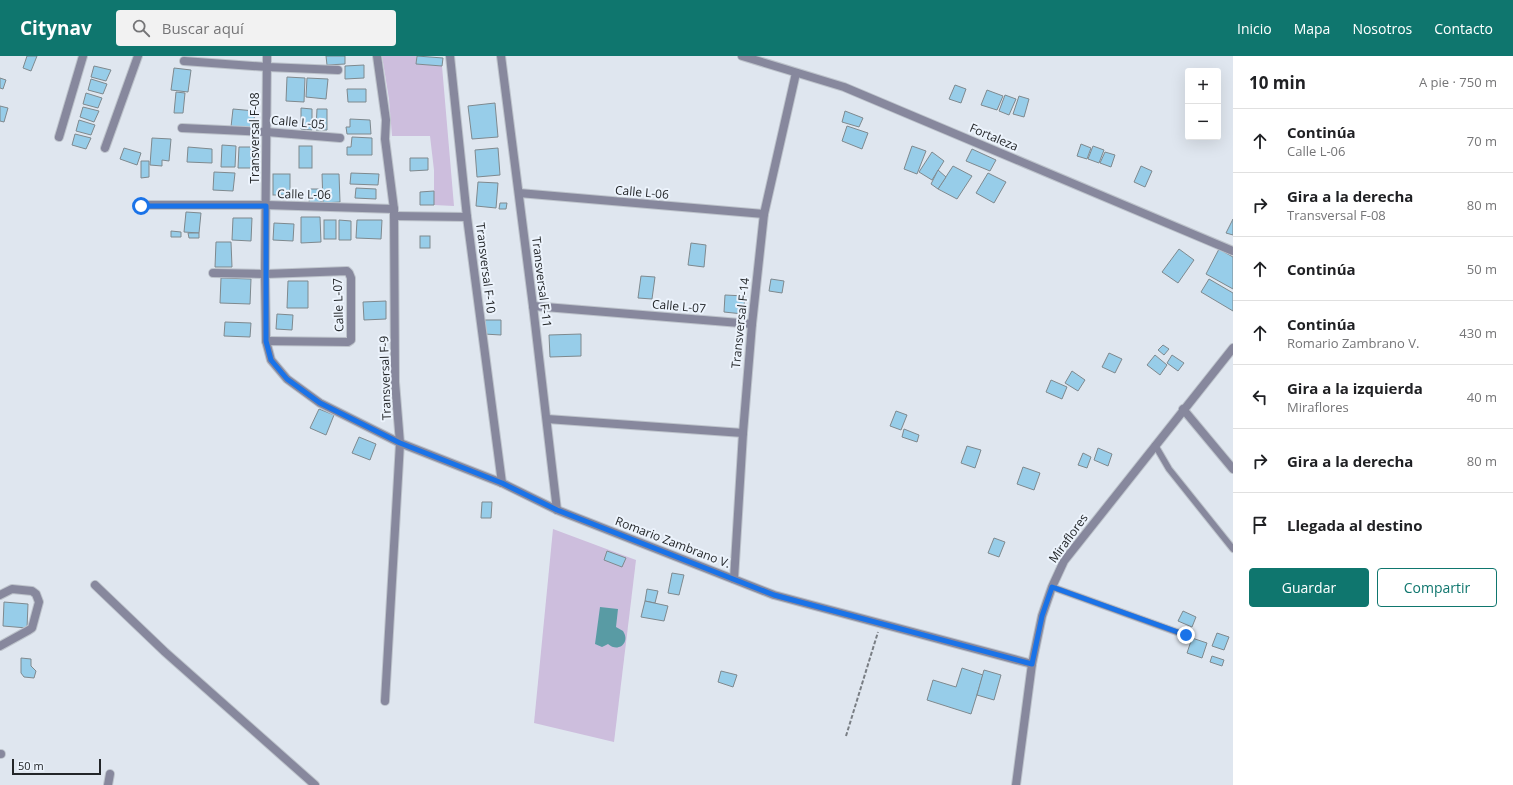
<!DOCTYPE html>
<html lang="es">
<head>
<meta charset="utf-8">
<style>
	body { margin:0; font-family:"Open Sans",sans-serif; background:#f2f2f2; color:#202124 }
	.controls { position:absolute; right:12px; top:12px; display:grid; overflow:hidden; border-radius:4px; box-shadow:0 4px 16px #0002 }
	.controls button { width:36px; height:36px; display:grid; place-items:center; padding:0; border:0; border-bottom:1px solid #e0e0e0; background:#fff; color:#202124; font:20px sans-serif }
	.scale { position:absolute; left:12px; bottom:10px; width:89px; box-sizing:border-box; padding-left:4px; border:2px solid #232629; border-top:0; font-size:11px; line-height:14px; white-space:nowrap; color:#232629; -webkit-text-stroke:3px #ecf3fc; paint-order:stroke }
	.stop { position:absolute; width:12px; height:12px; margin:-9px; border:3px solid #1a73e8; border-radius:50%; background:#fff }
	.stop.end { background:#1a73e8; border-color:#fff; box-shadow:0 1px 4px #0008 }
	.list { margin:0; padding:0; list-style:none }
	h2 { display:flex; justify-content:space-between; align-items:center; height:52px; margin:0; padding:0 16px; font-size:17px }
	h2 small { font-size:13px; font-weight:400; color:#757577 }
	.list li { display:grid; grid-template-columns:26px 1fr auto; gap:12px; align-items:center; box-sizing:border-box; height:64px; padding:0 16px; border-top:1px solid #e0e0e0 }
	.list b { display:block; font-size:15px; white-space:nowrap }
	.list p { margin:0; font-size:13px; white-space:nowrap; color:#757577 }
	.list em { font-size:13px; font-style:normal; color:#757577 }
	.actions { display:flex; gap:8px; padding:12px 16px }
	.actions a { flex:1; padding:9px 0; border:1px solid #0f766e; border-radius:4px; text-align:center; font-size:14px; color:#0f766e }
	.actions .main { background:#0f766e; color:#fff }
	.icon { flex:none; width:22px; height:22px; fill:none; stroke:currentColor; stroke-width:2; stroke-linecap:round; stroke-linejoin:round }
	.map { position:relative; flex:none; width:1233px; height:729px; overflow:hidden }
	header { display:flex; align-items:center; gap:24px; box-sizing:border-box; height:56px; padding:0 20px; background:#0f766e; color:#fff }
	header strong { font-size:19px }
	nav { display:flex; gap:22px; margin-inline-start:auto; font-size:14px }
	.search { width:280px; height:36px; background:#f2f2f2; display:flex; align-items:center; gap:10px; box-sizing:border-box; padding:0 14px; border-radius:4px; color:#757577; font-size:15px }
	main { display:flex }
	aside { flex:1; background:#fff }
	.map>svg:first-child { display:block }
	.green { fill:#cdbedd }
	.water { fill:#599ba4 }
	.building { fill:#97cde9; stroke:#7f898e }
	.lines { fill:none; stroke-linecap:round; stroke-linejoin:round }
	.lane-casing { stroke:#bdc3cb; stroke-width:8 }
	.street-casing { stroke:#bdc3cb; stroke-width:10 }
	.path { stroke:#797e84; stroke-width:2; stroke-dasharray:4 2; stroke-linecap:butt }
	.lane { stroke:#87889d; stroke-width:6 }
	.street { stroke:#87889d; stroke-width:8 }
	.route { stroke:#1a73e8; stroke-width:5 }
	.labels { text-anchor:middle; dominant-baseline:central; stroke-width:4; stroke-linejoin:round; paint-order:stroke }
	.street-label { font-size:12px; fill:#232629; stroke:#ecf3fc }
</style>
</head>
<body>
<header>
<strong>Citynav</strong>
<div class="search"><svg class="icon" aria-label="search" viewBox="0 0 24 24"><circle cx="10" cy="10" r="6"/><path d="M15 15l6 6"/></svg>Buscar aquí</div>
<nav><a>Inicio</a><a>Mapa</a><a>Nosotros</a><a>Contacto</a></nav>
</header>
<main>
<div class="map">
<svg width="1233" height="729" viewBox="0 0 1233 729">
	<rect width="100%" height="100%" fill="#dfe6ef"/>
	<g class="green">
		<polygon points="382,0 416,0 416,8 442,10 454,150 434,149 434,114 430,80 392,80 389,43"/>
		<polygon points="553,473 636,504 614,686 534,667"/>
	</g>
	<path class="water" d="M600,551L618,553L616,571L623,575C631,587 618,597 608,588L602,591L595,588Z"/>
	<g class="building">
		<polygon points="27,0 37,0 31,15 23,12"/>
		<polygon points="326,0 345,0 345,8 327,9"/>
		<polygon points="417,0 443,2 442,10 416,8"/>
		<polygon points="364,9 364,22 345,23 345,10"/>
		<polygon points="94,10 111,14 106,25 91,21"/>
		<polygon points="174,12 191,14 188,36 171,34"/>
		<polygon points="287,21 305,22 304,46 286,45"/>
		<polygon points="0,22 6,24 3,33 0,32"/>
		<polygon points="307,22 328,23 326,43 306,41"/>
		<polygon points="91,23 107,28 103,38 88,34"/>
		<polygon points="955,29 966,33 961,47 949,43"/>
		<polygon points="347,33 366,33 366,46 348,46"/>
		<polygon points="987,34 1003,40 997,54 981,49"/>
		<polygon points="176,36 185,37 183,57 174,57"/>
		<polygon points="86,37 102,42 98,52 83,48"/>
		<polygon points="1005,39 1016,43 1009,59 999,55"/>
		<polygon points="1019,40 1029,43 1024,61 1013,58"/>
		<polygon points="495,47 498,81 472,83 468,50"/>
		<polygon points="0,50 8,52 4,66 0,65"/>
		<polygon points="83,51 99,55 94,66 80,61"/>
		<polygon points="301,52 312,53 312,74 301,73"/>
		<polygon points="233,53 255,55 253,73 231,71"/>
		<polygon points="317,53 327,53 327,74 316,74"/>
		<polygon points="845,55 863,62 859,71 842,66"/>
		<polygon points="350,63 370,64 371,78 347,78 346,71 350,71"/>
		<polygon points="79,64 95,69 91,79 76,75"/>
		<polygon points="847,70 868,77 862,93 842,85"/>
		<polygon points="75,78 91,82 86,93 72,89"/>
		<polygon points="352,81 372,82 372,99 347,99 347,91 351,91"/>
		<polygon points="152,82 171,83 169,105 162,104 162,110 150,109"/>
		<polygon points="1081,88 1091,92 1087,103 1077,100"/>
		<polygon points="222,89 236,90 235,111 221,111"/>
		<rect x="299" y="90" width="13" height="22"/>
		<polygon points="912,90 926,95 917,118 904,113"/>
		<polygon points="1093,90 1104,94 1099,107 1088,103"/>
		<polygon points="188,91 212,93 212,107 187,106"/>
		<polygon points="239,91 253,91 252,112 238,112"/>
		<polygon points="124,92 141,97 137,109 120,103"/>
		<polygon points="498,92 500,119 477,121 475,94"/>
		<polygon points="972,93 996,104 990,115 966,105"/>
		<polygon points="932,96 944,105 932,124 919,116"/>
		<polygon points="1105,96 1115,99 1111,111 1100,107"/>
		<polygon points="410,102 428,102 428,114 410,115"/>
		<polygon points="141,105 149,105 149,121 141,122"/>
		<polygon points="953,110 972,120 957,143 938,133"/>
		<polygon points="1141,110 1152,115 1145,131 1134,126"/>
		<polygon points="938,114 946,121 938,133 931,128"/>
		<polygon points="214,116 235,117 233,135 213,134"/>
		<polygon points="351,117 379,118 378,129 350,128"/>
		<polygon points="988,117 1006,126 994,147 976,137"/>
		<rect x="273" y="118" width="17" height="21"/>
		<polygon points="322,118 339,118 340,146 323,147"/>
		<polygon points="478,126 498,127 496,152 476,150"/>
		<polygon points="356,132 376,133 376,143 355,142"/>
		<polygon points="310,133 322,133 321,147 309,147"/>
		<polygon points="434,135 434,149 420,149 420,136"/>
		<polygon points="500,147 507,147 506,153 499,153"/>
		<polygon points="186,156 201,157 199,177 184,176"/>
		<polygon points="301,161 320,161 321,186 301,187"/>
		<polygon points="233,162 252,162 251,185 232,184"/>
		<polygon points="1233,163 1233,179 1226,177"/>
		<rect x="324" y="164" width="12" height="19"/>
		<polygon points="339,164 351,165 351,184 339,184"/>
		<polygon points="357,164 382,164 381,183 356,182"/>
		<polygon points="274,167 294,168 293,185 273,184"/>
		<polygon points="171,175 181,176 181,181 171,181"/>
		<polygon points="188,177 199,177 199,182 189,182"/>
		<rect x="420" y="180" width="10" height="12"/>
		<polygon points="216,186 231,186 232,211 215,211"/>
		<polygon points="691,187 706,189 704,211 688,209"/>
		<polygon points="1179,193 1194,204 1178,227 1162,216"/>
		<polygon points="1219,193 1233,201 1233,233 1206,218"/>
		<polygon points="641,220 655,221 652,243 638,242"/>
		<polygon points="221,222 251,223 250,248 220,247"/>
		<polygon points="771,223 784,225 782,237 769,235"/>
		<polygon points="1209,223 1233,237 1233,255 1201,236"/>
		<polygon points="288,225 308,225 308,252 287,252"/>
		<polygon points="725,239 745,240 743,258 724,256"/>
		<polygon points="386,245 386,263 364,264 363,246"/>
		<polygon points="277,258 293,259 292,274 276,273"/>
		<polygon points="485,264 501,264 501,279 484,278"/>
		<polygon points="225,266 251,267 250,281 224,280"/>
		<polygon points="581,278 581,300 550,301 549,279"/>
		<polygon points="1163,289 1169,293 1164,299 1158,294"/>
		<polygon points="1109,297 1122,303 1115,317 1102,311"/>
		<polygon points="1155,299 1167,309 1160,319 1147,309"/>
		<polygon points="1172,299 1184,307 1178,315 1167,307"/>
		<polygon points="1072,315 1085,324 1078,335 1065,327"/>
		<polygon points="1051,324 1067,331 1062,343 1046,336"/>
		<polygon points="319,353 334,359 326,379 310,372"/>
		<polygon points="896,355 907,359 901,374 890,370"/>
		<polygon points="904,373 919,379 917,386 902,381"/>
		<polygon points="359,381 376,388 370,404 352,397"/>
		<polygon points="967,390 981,394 975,412 961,407"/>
		<polygon points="1098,392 1112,398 1108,410 1094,404"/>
		<polygon points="1083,397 1091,401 1087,412 1078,409"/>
		<polygon points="1023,411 1040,417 1034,434 1017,428"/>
		<polygon points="482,446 492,446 491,462 481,462"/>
		<polygon points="994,482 1005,486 999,501 988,497"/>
		<polygon points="607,495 626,502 622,511 604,504"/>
		<polygon points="672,517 684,519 679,539 668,537"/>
		<polygon points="647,533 658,535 655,547 645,545"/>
		<polygon points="645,545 668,550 664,565 641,561"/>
		<polygon points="4,546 28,548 27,572 3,570"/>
		<polygon points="1183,555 1196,561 1192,571 1178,565"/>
		<polygon points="1217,577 1229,581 1224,594 1212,590"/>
		<polygon points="1192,582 1207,587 1202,602 1187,597"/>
		<polygon points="1212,600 1224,604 1222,610 1210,606"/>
		<polygon points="21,602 31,603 31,610 36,615 34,622 24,621 21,617"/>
		<polygon points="962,612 983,619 971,658 927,644 933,624 956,631"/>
		<polygon points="984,614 1001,619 994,644 977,639"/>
		<polygon points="721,615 737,619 733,631 718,626"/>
	</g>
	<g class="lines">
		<defs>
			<g id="lane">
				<polyline points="1155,389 1169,413 1233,493"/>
				<polyline points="1052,531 1185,579"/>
			</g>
			<g id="street">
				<polyline points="267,0 265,218 266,285 271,304 287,323 320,347 400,387 502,427 557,454 774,539 1032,608"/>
				<polyline points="377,0 386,64 385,83 394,153 395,326 400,387 385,645"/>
				<polyline points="450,0 467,161 502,427"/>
				<polyline points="501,0 533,250 557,454"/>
				<polyline points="742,0 844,31 1233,195"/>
				<polyline points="184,5 267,11 338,14"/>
				<polyline points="182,72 267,76 340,82"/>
				<polyline points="59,81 83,0"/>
				<polyline points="105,92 138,0"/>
				<polyline points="519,137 764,158"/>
				<polyline points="141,149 266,149 394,153"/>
				<polyline points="394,160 467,161"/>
				<polyline points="213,217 265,218 347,215 349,217 351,222 351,284 348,286 266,285"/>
				<polyline points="533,250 752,268"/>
				<polyline points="1183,353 1233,413"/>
				<polyline points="547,363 743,377"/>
				<polyline points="734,523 743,377 752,268 764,158 796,17"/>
				<polyline points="95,529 165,596 315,729"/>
				<polyline points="0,539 12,533 32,535 36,538 39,546 32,572 29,574 0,590"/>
				<polyline points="0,698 1,698"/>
				<polyline points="108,729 110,718"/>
				<polyline points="1016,729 1032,608 1042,560 1052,531 1064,505 1233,292"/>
			</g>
		</defs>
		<use href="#lane" class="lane-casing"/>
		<use href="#street" class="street-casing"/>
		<polyline class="path" points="846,680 878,576"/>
		<use href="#lane" class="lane"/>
		<use href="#street" class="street"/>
	</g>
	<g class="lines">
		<polyline class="route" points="141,150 266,150 266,285 271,304 287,323 320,347 400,387 502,427 557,454 774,539 1032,608 1042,560 1052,531 1186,579"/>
	</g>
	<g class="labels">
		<g class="street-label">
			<text transform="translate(298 66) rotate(5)">Calle L-05</text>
			<text transform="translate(994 81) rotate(23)">Fortaleza</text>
			<text transform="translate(254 82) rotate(-90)">Transversal F-08</text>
			<text transform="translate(642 136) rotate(5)">Calle L-06</text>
			<text transform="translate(304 138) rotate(1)">Calle L-06</text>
			<text transform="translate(486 212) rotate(83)">Transversal F-10</text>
			<text transform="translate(542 226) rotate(83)">Transversal F-11</text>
			<text transform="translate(338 249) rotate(-92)">Calle L-07</text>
			<text transform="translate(679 250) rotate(5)">Calle L-07</text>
			<text transform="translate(740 267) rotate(-84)">Transversal F-14</text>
			<text transform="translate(385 322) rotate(-92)">Transversal F-9</text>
			<text transform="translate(1068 482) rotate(-54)">Miraflores</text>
			<text transform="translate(673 486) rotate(21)">Romario Zambrano V.</text>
		</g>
	</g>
</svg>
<div class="controls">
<button>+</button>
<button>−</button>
</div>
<div class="scale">50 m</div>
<div class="stop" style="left:141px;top:150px"></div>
<div class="stop end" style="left:1186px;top:579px"></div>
</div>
<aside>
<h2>10 min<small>A pie · 750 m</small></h2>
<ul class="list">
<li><svg class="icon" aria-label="ahead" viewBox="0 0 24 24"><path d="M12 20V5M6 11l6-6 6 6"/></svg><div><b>Continúa</b><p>Calle L-06</p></div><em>70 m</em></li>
<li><svg class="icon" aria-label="right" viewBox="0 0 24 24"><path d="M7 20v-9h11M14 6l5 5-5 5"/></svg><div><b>Gira a la derecha</b><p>Transversal F-08</p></div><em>80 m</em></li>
<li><svg class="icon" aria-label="ahead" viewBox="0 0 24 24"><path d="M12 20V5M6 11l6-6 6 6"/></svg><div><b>Continúa</b></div><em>50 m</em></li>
<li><svg class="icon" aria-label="ahead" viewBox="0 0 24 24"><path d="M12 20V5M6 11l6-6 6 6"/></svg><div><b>Continúa</b><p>Romario Zambrano V.</p></div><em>430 m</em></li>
<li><svg class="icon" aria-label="left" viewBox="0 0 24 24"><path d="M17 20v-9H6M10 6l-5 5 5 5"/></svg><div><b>Gira a la izquierda</b><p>Miraflores</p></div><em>40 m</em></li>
<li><svg class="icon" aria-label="right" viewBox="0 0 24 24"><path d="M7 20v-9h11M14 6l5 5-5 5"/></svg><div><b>Gira a la derecha</b></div><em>80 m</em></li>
<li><svg class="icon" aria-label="arrive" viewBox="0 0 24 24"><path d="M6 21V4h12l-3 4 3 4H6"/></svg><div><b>Llegada al destino</b></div></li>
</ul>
<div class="actions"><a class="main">Guardar</a><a>Compartir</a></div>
</aside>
</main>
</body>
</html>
